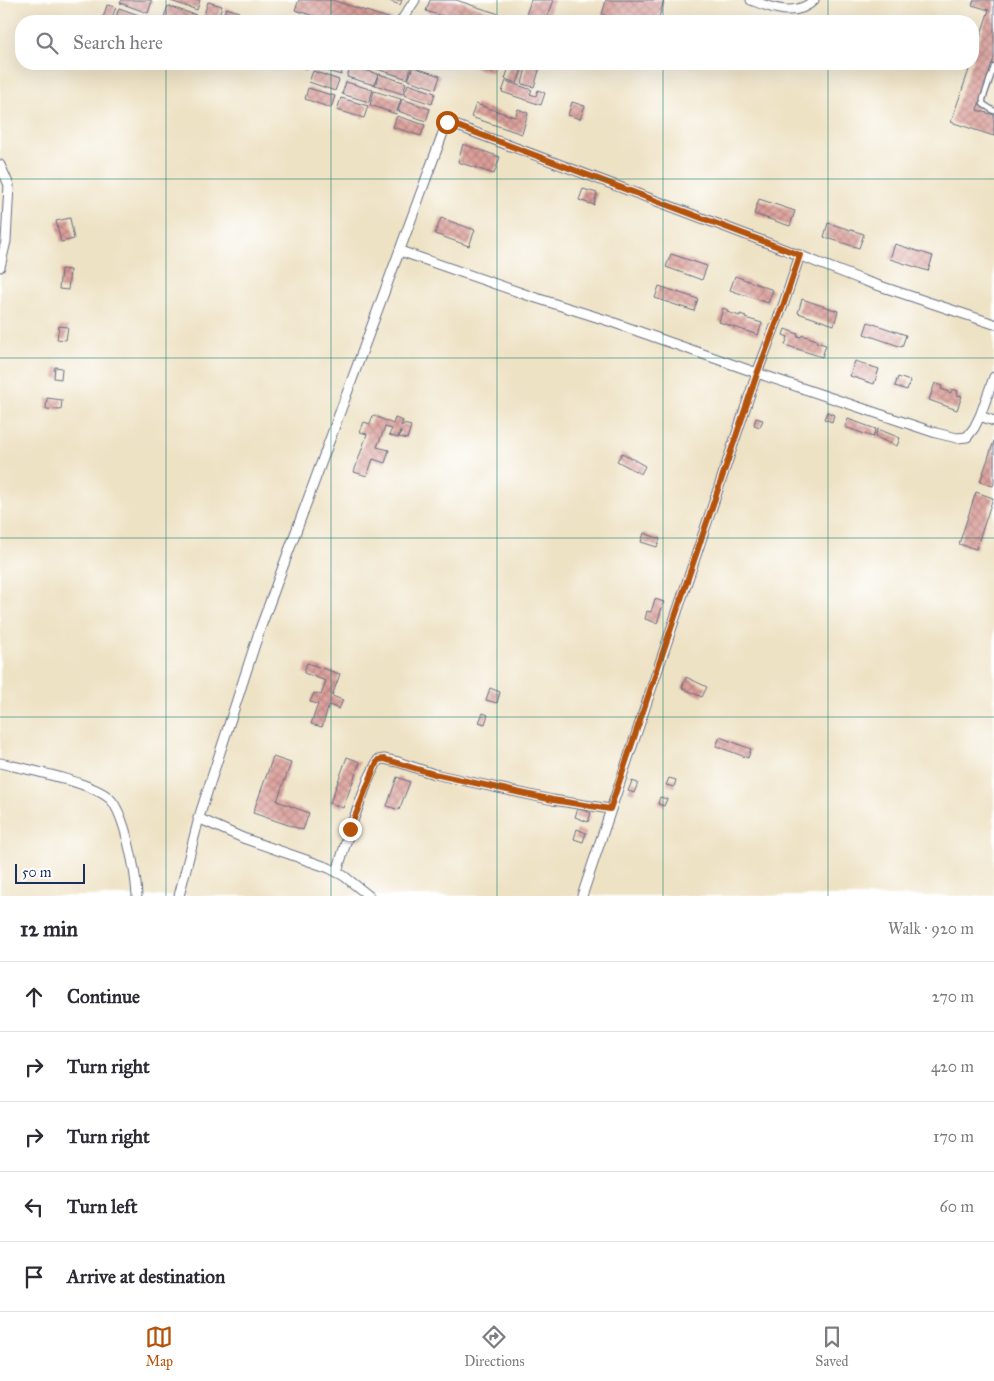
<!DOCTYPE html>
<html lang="en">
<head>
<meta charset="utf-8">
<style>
	body { margin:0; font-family:"IM FELL Great Primer",serif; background:#f2f2f3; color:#2b2b33 }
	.scale { position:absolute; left:15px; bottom:12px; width:70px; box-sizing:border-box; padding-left:5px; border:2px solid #1b2f5e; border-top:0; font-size:14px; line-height:18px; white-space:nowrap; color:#1b2f5e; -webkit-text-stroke:4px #fff; paint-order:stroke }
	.stop { position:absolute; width:15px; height:15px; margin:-11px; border:4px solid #b45309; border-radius:50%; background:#fff }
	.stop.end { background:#b45309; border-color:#fff; box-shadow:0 1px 5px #0008 }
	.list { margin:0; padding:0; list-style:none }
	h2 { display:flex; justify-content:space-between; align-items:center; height:65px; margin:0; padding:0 20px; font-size:21px }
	h2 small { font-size:16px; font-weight:400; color:#7c7c81 }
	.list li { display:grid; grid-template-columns:32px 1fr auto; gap:15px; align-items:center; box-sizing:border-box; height:70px; padding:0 20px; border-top:1px solid #e1e1e2 }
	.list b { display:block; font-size:19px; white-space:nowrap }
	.list em { font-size:16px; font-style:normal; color:#7c7c81 }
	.icon { flex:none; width:28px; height:28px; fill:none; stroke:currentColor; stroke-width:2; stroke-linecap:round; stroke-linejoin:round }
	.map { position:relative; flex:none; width:994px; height:896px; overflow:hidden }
	.search { position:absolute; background:#fff; box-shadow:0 5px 20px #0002; left:15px; right:15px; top:15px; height:55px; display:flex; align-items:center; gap:12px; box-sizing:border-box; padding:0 18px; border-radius:20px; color:#7c7c81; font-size:19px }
	.sheet { height:415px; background:#fff }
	nav { display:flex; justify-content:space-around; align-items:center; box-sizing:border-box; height:70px; border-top:1px solid #e1e1e2; background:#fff; font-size:14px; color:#7c7c81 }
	nav a { display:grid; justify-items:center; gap:2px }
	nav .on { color:#b45309 }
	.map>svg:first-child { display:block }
	.building { fill:url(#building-cross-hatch) }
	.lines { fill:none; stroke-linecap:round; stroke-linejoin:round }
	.lane-casing { stroke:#656e82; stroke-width:7 }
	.street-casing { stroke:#656e82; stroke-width:11 }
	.lane { stroke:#fff; stroke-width:4.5 }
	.street { stroke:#fff; stroke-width:9 }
	.route { stroke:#b45309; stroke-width:6 }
	.grid { fill:none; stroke:#0f766e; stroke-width:1; stroke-opacity:0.55 }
</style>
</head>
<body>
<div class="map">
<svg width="994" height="896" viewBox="0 0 994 896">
	<defs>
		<pattern id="building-cross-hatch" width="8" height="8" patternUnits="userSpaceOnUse" patternTransform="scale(1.25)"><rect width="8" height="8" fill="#dc9f99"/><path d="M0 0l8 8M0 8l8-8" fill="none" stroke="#b28280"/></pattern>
	</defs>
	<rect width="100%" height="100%" fill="#fff"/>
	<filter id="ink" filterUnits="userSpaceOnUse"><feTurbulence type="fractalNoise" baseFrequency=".02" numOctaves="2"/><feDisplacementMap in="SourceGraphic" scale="10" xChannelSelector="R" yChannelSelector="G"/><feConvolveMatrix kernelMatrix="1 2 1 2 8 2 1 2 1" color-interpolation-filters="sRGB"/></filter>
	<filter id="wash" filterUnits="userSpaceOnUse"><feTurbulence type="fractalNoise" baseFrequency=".0096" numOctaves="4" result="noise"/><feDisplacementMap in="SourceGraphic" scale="20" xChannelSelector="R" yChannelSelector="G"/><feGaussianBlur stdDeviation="1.12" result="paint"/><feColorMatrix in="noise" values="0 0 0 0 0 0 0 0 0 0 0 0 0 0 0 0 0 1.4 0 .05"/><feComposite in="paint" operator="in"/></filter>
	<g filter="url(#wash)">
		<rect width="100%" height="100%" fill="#eee2c4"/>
		<g id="blocks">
			<g class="building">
				<polygon points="122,0 149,0 152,1 148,13 120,3"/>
				<polygon points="168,0 200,0 197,10"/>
				<polygon points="299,0 332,0 397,21 330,21 295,10"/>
				<polygon points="387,0 402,0 400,5"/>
				<polygon points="430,0 456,0 511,18 509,21 457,21 426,11"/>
				<polygon points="531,0 554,0 546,21 524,21"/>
				<polygon points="606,0 664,0 658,21 624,21 602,15"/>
				<polygon points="974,0 994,0 994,58 977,110 994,115 994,136 951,122 971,64 973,64 973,58 989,10 972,5"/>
				<polygon points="208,2 222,6 217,21 202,21"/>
				<polygon points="107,5 116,7 111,21 102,21"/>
				<polygon points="168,6 196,15 194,21 176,21 164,17"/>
				<polygon points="119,8 147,18 146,21 119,21 115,20"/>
				<polygon points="226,8 239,12 236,21 222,21"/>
				<polygon points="291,64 309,64 307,69"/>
				<polygon points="315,64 344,64 341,75 314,67"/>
				<polygon points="362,64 381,64 379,70"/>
				<polygon points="382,64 401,64 411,67 408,79 380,70"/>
				<polygon points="463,64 495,64 492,73"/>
				<polygon points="510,64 524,64 517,83 505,79"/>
				<polygon points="526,64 541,64 534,87 522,84 526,68 525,68"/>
				<polygon points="751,64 769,64 768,66 762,64 761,67"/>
				<polygon points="351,66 378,74 374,85 347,77"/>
				<polygon points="413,67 440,76 436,89 408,80"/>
				<polygon points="313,71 339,80 335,91 309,82"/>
				<polygon points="379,74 406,83 403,94 375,85"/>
				<polygon points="506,81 532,90 530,94 536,96 538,90 545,93 541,105 502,92"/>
				<polygon points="346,82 373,90 369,102 342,94"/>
				<polygon points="408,84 435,93 432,104 404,95"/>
				<polygon points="308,88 335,96 331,108 305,99"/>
				<polygon points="374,91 401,99 396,114 370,105"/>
				<polygon points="341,98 368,106 364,118 337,110"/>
				<polygon points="402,99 430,109 426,121 398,111"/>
				<polygon points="572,102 585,106 580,119 568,115"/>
				<polygon points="476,104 515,117 518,109 528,113 522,134 471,117"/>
				<polygon points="397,116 425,125 421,136 393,127"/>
				<polygon points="463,144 500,157 494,174 458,162"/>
				<polygon points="583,189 597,193 594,205 579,200"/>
				<polygon points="759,199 795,211 790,226 754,214"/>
				<polygon points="70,218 74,239 61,242 56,221"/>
				<polygon points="441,218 475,230 469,246 435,234"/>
				<polygon points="828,223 864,234 859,248 824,237"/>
				<polygon points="895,244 933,256 928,271 890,259"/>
				<polygon points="671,254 707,266 702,280 666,267"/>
				<polygon points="61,269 70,270 68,290 59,289"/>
				<polygon points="735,276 773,290 768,303 730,290"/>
				<polygon points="659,286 698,299 694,311 655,298"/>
				<polygon points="802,299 838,311 834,325 798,313"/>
				<polygon points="723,308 728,310 727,312 740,316 740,314 746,316 745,318 762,323 758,335 719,322"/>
				<polygon points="868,322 906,335 902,347 864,334"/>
				<polygon points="59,326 68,327 66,340 57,339"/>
				<polygon points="785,329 798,334 797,336 801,337 802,335 817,340 816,342 826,345 822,357 785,345 788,337 783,335"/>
				<polygon points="855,361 879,369 874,384 850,376"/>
				<polygon points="55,367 62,368 61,379 54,378"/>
				<polygon points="898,377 910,381 907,390 895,386"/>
				<polygon points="935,383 942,386 941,389 951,393 952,389 958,391 957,395 962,396 957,410 929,400"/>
				<polygon points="47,398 62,400 61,410 46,409"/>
				<polygon points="827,412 834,415 832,422 824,419"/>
				<polygon points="373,415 393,424 395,418 403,421 401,426 404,424 411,426 407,439 399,437 401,432 400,431 398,438 389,435 392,429 385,427 377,447 389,450 385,463 373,459 367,476 354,472 367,434 360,432 364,422 370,424"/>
				<polygon points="756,418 763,420 760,427 754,425"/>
				<polygon points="848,419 876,429 873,437 845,427"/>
				<polygon points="878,429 900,438 897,446 875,437"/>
				<polygon points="994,441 994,483 993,486 980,482"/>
				<polygon points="622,453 645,466 641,474 617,461"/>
				<polygon points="976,492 993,498 976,549 959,544"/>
				<polygon points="644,533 660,539 657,547 641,542"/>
				<polygon points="655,599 664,602 657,623 645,619 647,611 651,612"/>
				<polygon points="307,663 340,674 332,696 343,700 339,709 329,705 322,727 311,724 318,704 310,702 314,693 321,695 326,681 304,673"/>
				<polygon points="686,677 707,687 702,697 682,688"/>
				<polygon points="490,688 500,692 497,703 486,700"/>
				<polygon points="483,713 488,715 485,724 479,722"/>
				<polygon points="720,737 751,749 748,758 716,746"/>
				<polygon points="273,757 291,763 277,801 309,813 303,830 253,813"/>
				<polygon points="347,757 360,762 343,808 330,803"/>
				<polygon points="397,777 410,782 399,810 387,806"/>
				<polygon points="669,778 676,780 674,787 666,785"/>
				<polygon points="632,781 638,783 634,793 628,791"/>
				<polygon points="660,797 667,799 664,806 658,804"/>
				<polygon points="578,808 591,813 588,822 575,817"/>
				<polygon points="577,829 586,833 583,842 574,839"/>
			</g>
		</g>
	</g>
	<g filter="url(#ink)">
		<use href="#blocks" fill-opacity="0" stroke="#656e82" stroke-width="1"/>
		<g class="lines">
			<defs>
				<polyline id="lane" points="994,67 983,99 983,104 994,111"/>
				<g id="street">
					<path d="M751,0C771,8 796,18 814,0"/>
					<polyline points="401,21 415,0"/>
					<polyline points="0,165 9,185 6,241 0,267"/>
					<polyline points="400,251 533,297 606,320 757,373 936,433 957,438 967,437 974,428 980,416 994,377"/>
					<polyline points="980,416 994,421"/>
					<path d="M0,763C25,769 91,782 109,798C125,812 136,874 137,896"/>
					<polyline points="198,818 243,838 329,868 344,876 369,896"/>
					<polyline points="337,872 350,829 369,778 378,760 384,759 398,762 434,774 553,800 610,809"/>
					<polyline points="179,896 200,814 260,629 447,122 760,240 865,281 994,324"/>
					<polyline points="582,896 757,373 784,303 800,255"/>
				</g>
			</defs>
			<use href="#lane" class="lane-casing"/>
			<use href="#street" class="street-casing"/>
			<use href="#lane" class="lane"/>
			<use href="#street" class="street"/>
		</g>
	</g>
	<g class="lines" filter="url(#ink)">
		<polyline class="route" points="350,829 376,764 378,760 384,759 434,774 553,800 610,809 757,374 784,303 800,255 447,122"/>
	</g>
	<path class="grid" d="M166,0V21M331,0V21M497,0V21M663,0V21M828,0V21M166,64V896M331,64V896M497,64V896M663,64V896M828,64V896M0,179H994M0,358H994M0,538H994M0,717H994"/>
</svg>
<div class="scale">50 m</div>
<div class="stop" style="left:447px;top:122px"></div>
<div class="stop end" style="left:350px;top:829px"></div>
<div class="search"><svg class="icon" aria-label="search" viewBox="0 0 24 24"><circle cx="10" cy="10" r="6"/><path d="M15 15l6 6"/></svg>Search here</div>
</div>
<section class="sheet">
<h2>12 min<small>Walk · 920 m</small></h2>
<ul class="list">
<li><svg class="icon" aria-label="ahead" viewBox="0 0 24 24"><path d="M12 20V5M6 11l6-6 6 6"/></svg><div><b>Continue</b></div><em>270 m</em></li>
<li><svg class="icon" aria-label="right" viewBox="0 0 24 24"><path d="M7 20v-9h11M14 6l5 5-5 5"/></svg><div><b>Turn right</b></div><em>420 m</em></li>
<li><svg class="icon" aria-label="right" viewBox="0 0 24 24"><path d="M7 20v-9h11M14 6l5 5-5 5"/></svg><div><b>Turn right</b></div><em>170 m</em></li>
<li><svg class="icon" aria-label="left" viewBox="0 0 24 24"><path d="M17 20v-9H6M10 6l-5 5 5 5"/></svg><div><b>Turn left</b></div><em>60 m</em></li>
<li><svg class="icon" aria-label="arrive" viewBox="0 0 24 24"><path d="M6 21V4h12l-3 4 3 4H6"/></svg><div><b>Arrive at destination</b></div></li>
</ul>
</section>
<nav>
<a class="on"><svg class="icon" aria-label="map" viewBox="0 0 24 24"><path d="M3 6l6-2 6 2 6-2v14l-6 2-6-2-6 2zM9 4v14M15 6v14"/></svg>Map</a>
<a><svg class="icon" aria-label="directions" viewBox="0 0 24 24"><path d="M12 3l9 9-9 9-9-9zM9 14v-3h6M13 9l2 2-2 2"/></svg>Directions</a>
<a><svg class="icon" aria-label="saved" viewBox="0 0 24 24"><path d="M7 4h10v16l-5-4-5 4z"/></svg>Saved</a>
</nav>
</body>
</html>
